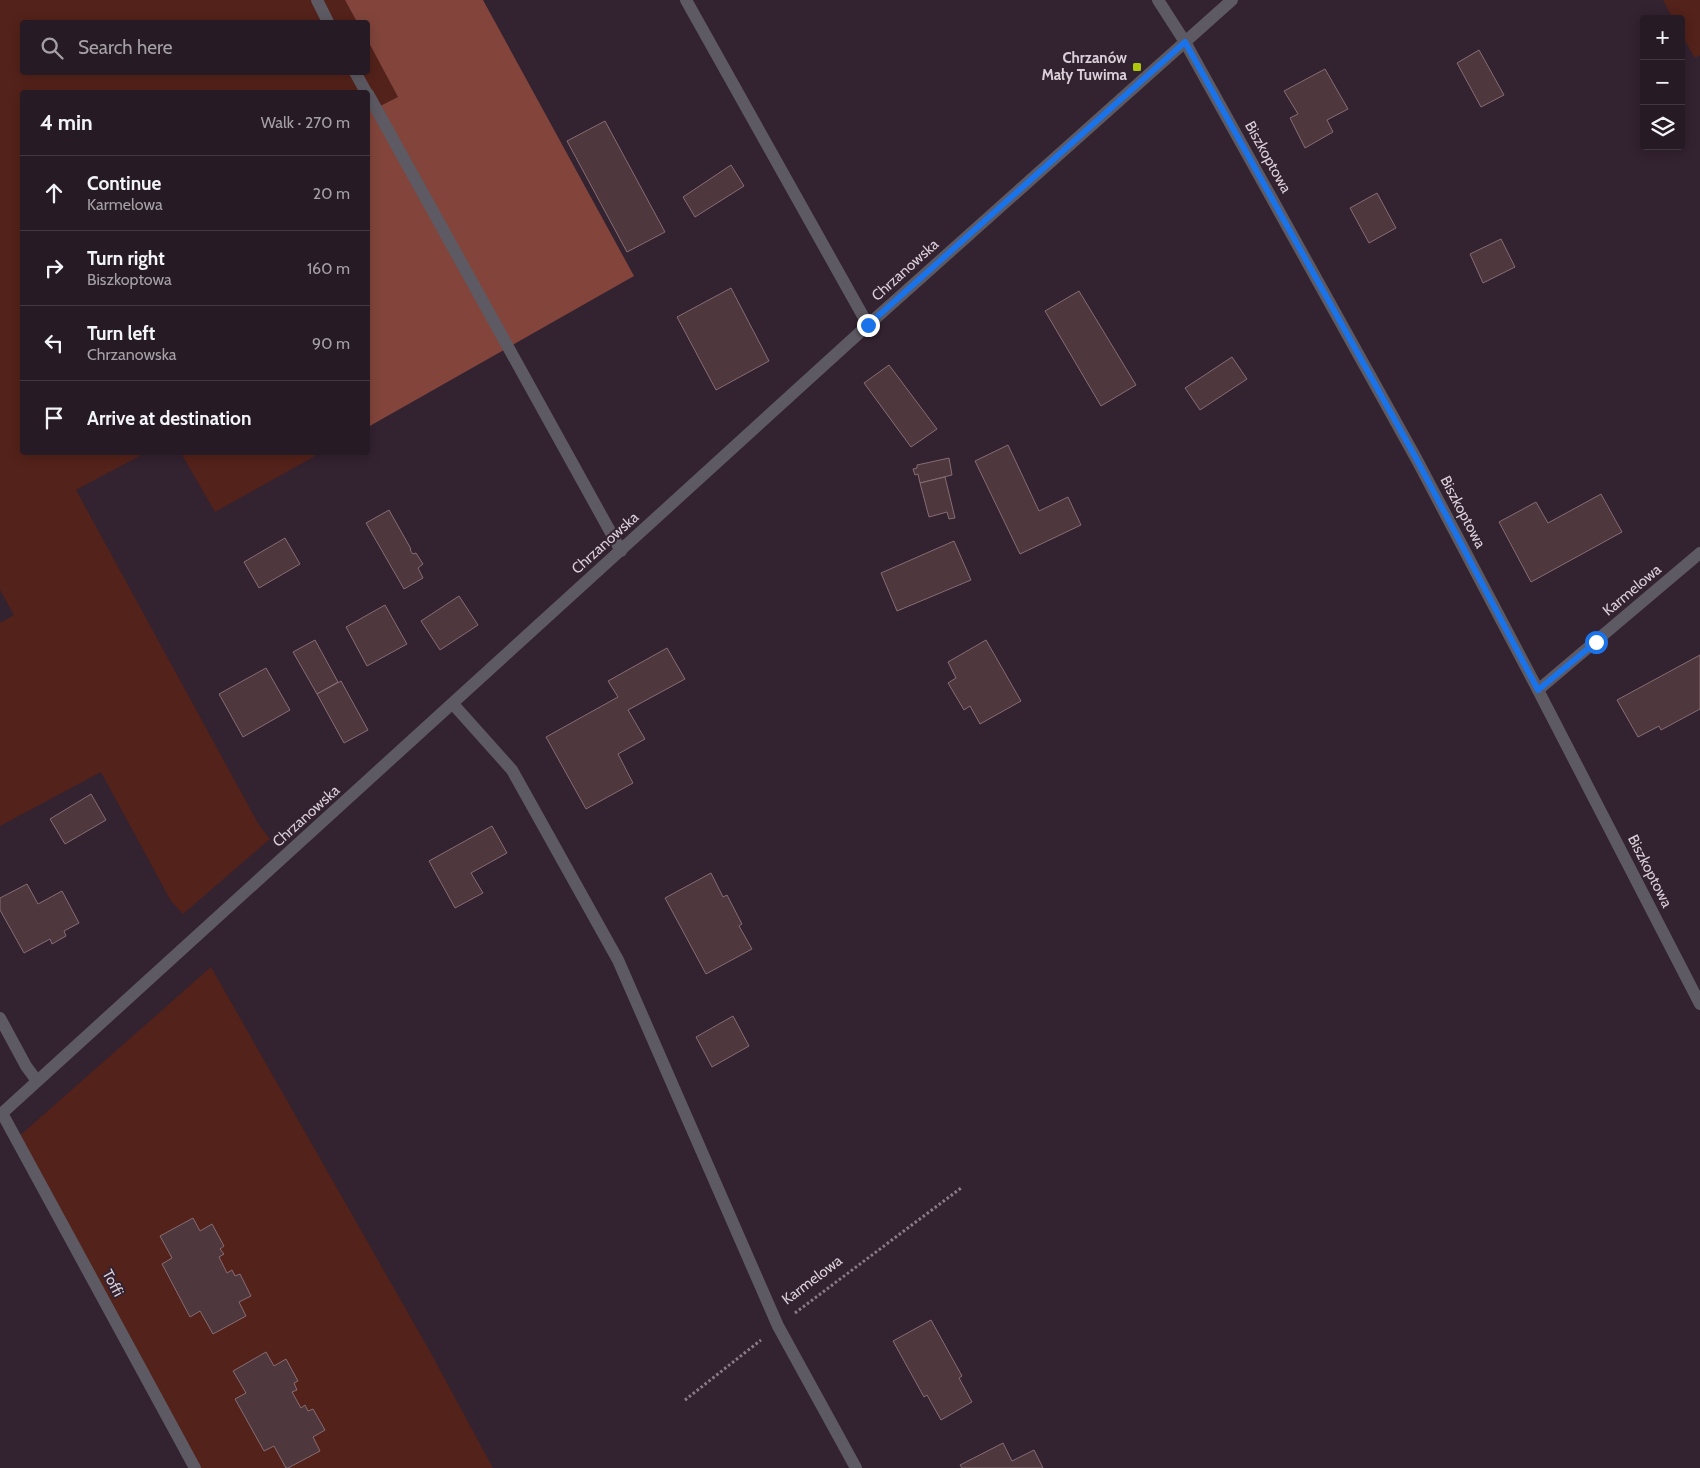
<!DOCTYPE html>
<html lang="en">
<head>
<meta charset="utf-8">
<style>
	body { margin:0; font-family:Cabin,sans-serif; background:#322731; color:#f1f3f6 }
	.controls { position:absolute; right:15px; top:15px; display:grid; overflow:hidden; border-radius:5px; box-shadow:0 2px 12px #0003 }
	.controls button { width:45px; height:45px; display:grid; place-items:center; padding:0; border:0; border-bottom:1px solid #423841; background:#261a24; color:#f1f3f6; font:25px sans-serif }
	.stop { position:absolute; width:15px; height:15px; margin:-11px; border:4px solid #1a73e8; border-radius:50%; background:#fff }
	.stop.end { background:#1a73e8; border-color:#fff; box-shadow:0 1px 5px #0008 }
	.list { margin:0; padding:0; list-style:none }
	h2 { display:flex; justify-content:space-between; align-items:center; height:65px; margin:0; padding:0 20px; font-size:21px }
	h2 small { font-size:16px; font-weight:400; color:#a4a1a6 }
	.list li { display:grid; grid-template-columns:32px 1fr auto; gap:15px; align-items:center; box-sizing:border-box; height:75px; padding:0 20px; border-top:1px solid #423841 }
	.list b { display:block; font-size:19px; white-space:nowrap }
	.list p { margin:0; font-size:16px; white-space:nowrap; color:#a4a1a6 }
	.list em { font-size:16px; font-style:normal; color:#a4a1a6 }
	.icon { flex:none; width:28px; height:28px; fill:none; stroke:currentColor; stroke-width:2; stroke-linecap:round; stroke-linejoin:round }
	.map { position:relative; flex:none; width:1700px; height:1468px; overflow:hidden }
	.search { position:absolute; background:#261a24; box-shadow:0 2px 12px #0003; left:20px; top:20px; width:350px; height:55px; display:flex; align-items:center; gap:12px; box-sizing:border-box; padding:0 18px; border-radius:5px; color:#a4a1a6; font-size:19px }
	.panel { position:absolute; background:#261a24; box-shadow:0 2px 12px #0003; left:20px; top:90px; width:350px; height:365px; border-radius:5px }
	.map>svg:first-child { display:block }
	.green { fill:#53221a }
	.forest { fill:#83453b }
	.building { fill:#4e373d; stroke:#876c73 }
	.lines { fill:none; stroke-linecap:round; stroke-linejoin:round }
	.path { stroke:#8a7c87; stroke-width:3; stroke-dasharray:2.5 2.5; stroke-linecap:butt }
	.minor { stroke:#5d5a63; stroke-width:12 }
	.route { stroke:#1a73e8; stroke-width:6 }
	.poi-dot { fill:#aec60c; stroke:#332230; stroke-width:2 }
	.labels { text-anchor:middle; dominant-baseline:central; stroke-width:4; stroke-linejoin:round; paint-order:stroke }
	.poi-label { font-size:15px; font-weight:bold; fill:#dacfd8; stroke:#332230; text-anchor:end }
	.street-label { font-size:15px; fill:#dacfd8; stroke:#332230 }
</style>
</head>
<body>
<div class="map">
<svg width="1700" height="1468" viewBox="0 0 1700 1468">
	<rect width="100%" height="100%" fill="#332230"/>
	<g class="green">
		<polygon points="0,0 345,0 357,22 22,22 22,72 368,72 368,41 398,97 368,112 368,92 22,92 22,452 145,453 76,490 259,825 270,839 183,914 171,901 101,772 0,826 0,623 14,615 0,590"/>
		<polygon points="1663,0 1700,0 1700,55 1695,58 1681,34 1681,19 1673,19"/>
		<polygon points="312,452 315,456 215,512 181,453"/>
		<polygon points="211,967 428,1348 493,1468 198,1468 16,1139"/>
	</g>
	<polygon class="forest" points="345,0 483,0 634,276 368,427 368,112 398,97 368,41 368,22 357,22"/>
	<g class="building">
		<polygon points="1479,50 1504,95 1481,107 1457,63"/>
		<polygon points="1325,69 1348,109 1327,120 1333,132 1305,148 1290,118 1298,114 1284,91"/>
		<polygon points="605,121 665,232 627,252 567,141"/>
		<polygon points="731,165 744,186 695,217 683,197"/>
		<polygon points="1377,193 1396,228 1369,243 1350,208"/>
		<polygon points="1501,239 1515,267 1483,283 1470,254"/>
		<polygon points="731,288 769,361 716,390 677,317"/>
		<polygon points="1079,291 1136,385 1101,406 1045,311"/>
		<polygon points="1232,357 1247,379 1200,410 1185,388"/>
		<polygon points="889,365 937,429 911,447 864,383"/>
		<polygon points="1008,445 1039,511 1068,497 1081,525 1020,554 975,461"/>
		<polygon points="949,458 952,475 920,483 918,474 915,475 913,469 917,468 917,465"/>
		<polygon points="945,477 955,518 949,519 947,512 929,517 920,483"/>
		<polygon points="1601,494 1622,532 1531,582 1499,522 1536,502 1548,523"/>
		<polygon points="389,510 411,549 410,550 413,554 416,553 423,564 418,568 423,578 404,589 366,523"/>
		<polygon points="285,538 300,564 259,588 244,562"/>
		<polygon points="954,541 971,580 897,611 881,573"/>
		<polygon points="459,596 478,625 440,650 421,621"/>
		<polygon points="385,605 407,644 367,666 346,627"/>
		<polygon points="315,640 338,682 317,694 293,652"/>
		<polygon points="986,640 1021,701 980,724 970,706 964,710 948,683 956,678 948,662"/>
		<polygon points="667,648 685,679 628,710 645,739 618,754 633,783 586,809 546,737 618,697 608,681"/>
		<polygon points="1700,655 1700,709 1661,730 1659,726 1638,737 1617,700"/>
		<polygon points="266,668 290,710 243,737 219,694"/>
		<polygon points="341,681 368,730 344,743 317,694"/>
		<polygon points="91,794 106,820 65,844 50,819"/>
		<polygon points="492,826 507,853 471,873 483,893 455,908 429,861"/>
		<polygon points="711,873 723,897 727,895 742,924 739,926 752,949 706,974 665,898"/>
		<polygon points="27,884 38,904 62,891 79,923 64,931 66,936 52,944 50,939 24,953 0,910 0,898"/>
		<polygon points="733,1016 749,1046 712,1067 696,1037"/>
		<polygon points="193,1218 200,1231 212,1224 224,1246 220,1249 224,1254 219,1257 227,1273 232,1270 235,1276 240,1274 251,1296 239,1302 246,1316 213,1334 200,1311 190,1317 162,1264 172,1258 160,1236"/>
		<polygon points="931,1320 962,1376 959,1378 972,1402 941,1420 927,1395 924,1397 893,1341"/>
		<polygon points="266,1352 274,1366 286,1359 298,1381 294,1383 297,1390 292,1392 301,1408 305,1405 308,1411 313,1409 325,1430 313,1437 320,1451 288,1468 286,1468 274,1446 264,1451 235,1399 246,1393 233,1371"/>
		<polygon points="1003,1443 1012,1461 1034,1450 1043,1468 962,1468 960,1465"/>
	</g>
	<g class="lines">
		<g class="path">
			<polyline points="795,1313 961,1188"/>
			<polyline points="685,1400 761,1340"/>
		</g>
		<g class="minor">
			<polyline points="317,0 328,22"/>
			<polyline points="686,0 868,325"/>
			<polyline points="1158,0 1185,42 1417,460 1538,690 1700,1004"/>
			<polyline points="355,72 366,92"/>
			<polyline points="368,94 621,551"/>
			<polyline points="1538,690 1700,553"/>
			<polyline points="453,704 512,770 618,960 778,1326 856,1468"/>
			<polyline points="0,1018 26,1066 37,1081"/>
			<polyline points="2,1113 195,1468"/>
			<polyline points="0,1115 868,325 1232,0"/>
		</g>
	</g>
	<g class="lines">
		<polyline class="route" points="868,325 1185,42 1417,460 1538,690 1596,642"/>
	</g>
	<rect class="poi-dot" x="1132" y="62" width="10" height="10" rx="2.5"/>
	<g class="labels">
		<g class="poi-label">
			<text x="1127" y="58">Chrzanów<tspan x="1127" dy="17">Mały Tuwima</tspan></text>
		</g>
		<g class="street-label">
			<text transform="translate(1268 157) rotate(61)">Biszkoptowa</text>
			<text transform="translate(905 270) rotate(-42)">Chrzanowska</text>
			<text transform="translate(1463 512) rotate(62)">Biszkoptowa</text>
			<text transform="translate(605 543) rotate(-42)">Chrzanowska</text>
			<text transform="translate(1632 590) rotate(-40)">Karmelowa</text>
			<text transform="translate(306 816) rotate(-42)">Chrzanowska</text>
			<text transform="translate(1650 871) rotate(63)">Biszkoptowa</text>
			<text transform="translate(812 1280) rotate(-37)">Karmelowa</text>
			<text transform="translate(113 1283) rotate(62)">Toffi</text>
		</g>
	</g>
</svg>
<div class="controls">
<button>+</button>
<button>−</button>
<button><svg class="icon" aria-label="layers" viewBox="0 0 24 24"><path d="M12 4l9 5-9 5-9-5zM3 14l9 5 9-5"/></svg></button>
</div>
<div class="stop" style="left:1596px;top:642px"></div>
<div class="stop end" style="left:868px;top:325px"></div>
<div class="search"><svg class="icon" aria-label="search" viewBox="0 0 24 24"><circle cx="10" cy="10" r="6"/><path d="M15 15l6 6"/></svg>Search here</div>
<section class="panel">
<h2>4 min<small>Walk · 270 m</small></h2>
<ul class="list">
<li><svg class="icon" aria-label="ahead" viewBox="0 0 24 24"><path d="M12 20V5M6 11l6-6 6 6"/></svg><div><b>Continue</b><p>Karmelowa</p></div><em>20 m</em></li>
<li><svg class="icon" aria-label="right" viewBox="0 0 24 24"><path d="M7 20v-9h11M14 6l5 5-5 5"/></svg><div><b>Turn right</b><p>Biszkoptowa</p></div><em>160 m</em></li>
<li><svg class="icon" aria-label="left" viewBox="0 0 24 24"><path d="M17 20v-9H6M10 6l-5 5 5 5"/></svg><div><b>Turn left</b><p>Chrzanowska</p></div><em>90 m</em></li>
<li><svg class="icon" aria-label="arrive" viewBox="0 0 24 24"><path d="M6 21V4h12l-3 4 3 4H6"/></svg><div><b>Arrive at destination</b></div></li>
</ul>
</section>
</div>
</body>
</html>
